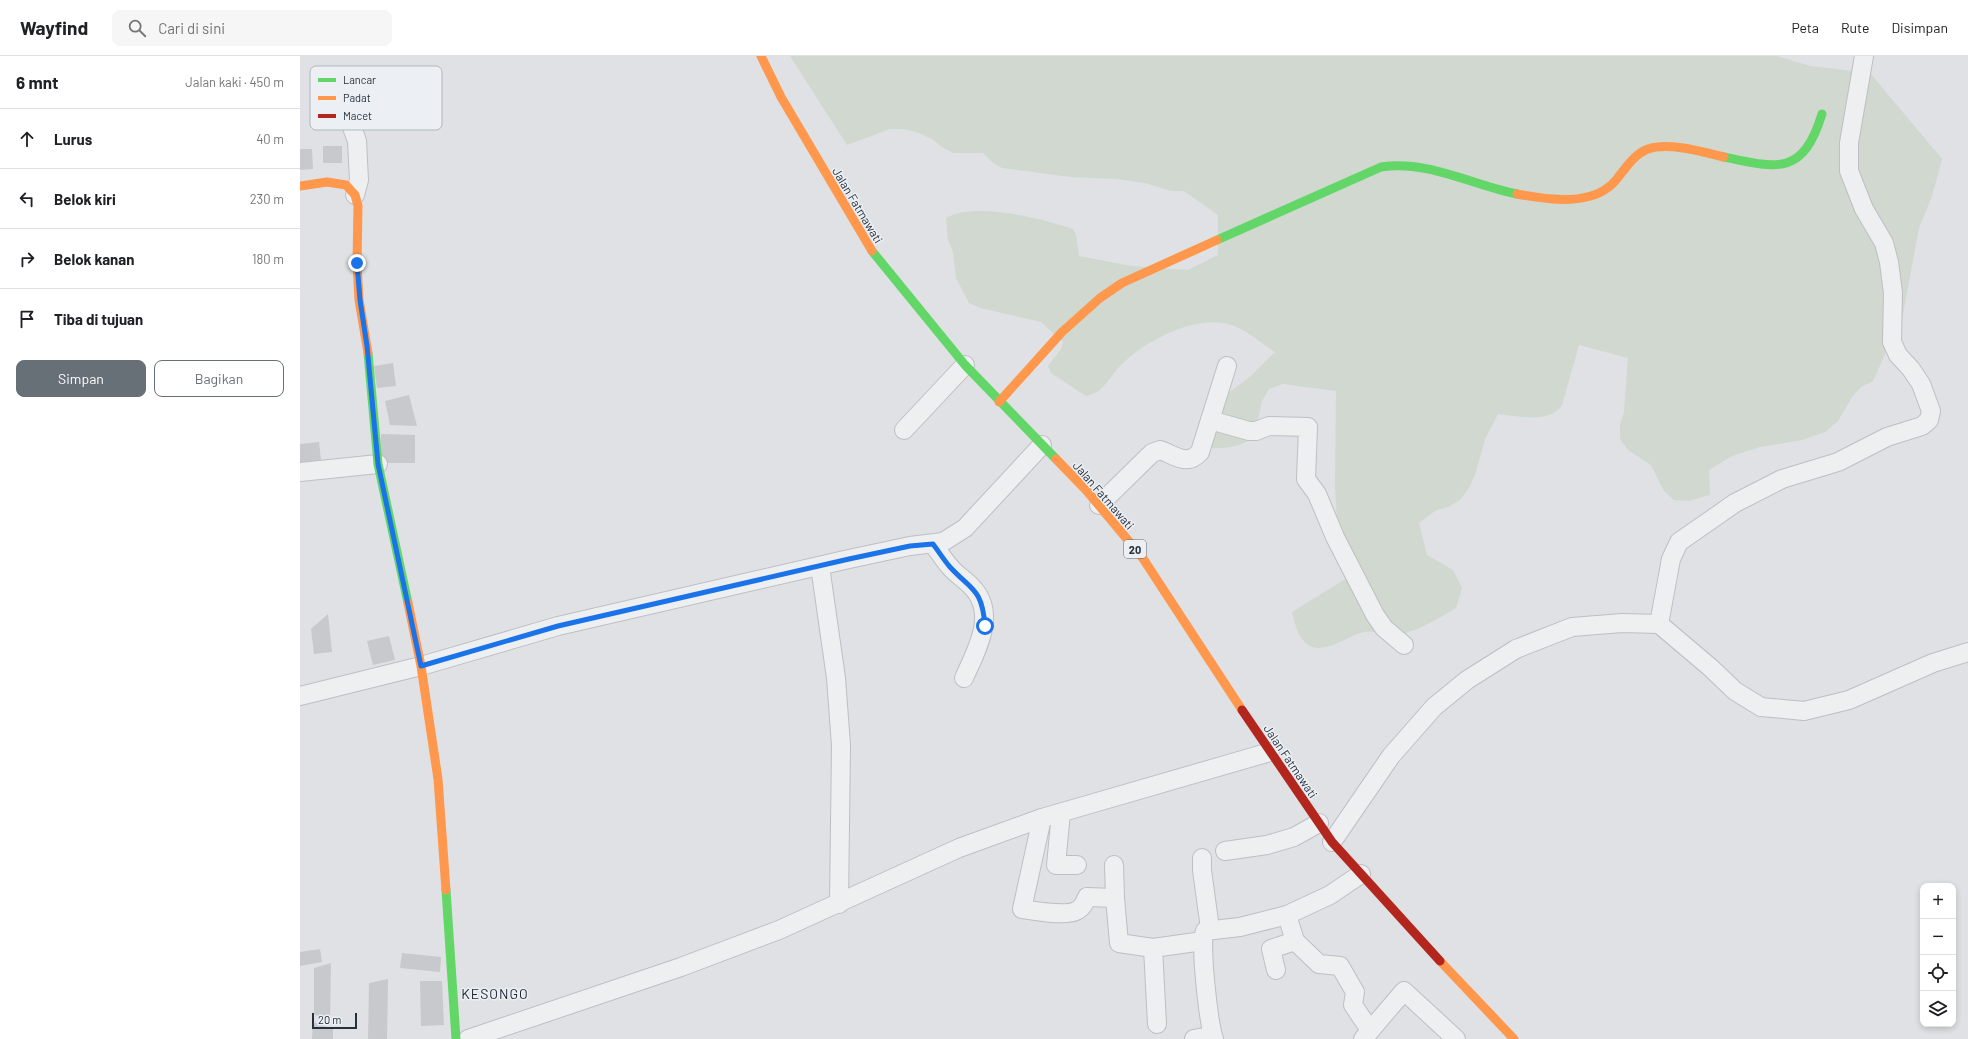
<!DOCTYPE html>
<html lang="id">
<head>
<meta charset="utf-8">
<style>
	body { margin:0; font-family:Barlow,sans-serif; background:#f6f6f6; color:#202124 }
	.controls { position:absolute; right:12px; bottom:12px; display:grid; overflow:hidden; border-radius:8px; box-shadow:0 2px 6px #0003 }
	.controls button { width:36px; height:36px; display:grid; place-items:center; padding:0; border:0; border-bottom:1px solid #e0e0e0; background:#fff; color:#202124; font:20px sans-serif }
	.scale { position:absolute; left:12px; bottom:10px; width:45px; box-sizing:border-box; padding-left:4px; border:2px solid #26313d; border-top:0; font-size:11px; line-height:14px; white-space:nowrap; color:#26313d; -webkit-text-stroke:3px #ecf0f4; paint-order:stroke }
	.stop { position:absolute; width:12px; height:12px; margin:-9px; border:3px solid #1a73e8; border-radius:50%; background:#fff }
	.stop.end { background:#1a73e8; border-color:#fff; box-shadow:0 1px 4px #0008 }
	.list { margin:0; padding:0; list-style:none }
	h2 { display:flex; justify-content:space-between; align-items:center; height:52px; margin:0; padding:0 16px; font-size:17px }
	h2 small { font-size:13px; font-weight:400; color:#757577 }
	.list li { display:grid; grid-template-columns:26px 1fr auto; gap:12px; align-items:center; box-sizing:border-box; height:60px; padding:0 16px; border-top:1px solid #e0e0e0 }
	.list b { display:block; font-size:15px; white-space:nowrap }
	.list em { font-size:13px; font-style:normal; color:#757577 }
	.actions { display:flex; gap:8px; padding:12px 16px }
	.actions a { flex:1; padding:9px 0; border:1px solid #676f77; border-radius:8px; text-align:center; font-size:14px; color:#676f77 }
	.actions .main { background:#676f77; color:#fff }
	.icon { flex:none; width:22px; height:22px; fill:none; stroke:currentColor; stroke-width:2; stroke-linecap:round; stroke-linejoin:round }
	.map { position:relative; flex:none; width:1668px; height:983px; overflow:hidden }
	header { display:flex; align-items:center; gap:24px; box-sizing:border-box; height:56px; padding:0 20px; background:#fff; border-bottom:1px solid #e0e0e0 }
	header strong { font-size:19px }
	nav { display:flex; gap:22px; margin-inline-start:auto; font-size:14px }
	.search { width:280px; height:36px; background:#f6f6f6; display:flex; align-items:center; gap:10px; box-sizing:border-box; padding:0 14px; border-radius:8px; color:#757577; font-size:15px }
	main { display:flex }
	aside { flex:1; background:#fff }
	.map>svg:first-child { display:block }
	.green { fill:#d0d8cf }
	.building { fill:#c7c9cc }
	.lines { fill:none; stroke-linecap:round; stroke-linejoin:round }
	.street-casing { stroke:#bdbfc2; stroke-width:20 }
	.street { stroke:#eeeff1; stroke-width:18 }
	.fast { stroke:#63d668; stroke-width:9 }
	.slow { stroke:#ff974d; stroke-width:9 }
	.jam { stroke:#b3261e; stroke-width:9 }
	.route { stroke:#1a73e8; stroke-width:5 }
	.labels { text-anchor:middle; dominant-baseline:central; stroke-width:3; stroke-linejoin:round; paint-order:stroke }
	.shield { fill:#ecf0f4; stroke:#616a74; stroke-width:1 }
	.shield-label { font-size:11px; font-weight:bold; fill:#26313d }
	.street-label { font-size:12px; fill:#26313d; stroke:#ecf0f4 }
	.quarter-label { font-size:14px; letter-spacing:1px; fill:#19222d; stroke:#ecf0f4 }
	.key { fill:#ecf0f4; stroke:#b1b7bd; stroke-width:1 }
	.key-label { font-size:11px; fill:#26313d }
</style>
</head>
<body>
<header>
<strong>Wayfind</strong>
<div class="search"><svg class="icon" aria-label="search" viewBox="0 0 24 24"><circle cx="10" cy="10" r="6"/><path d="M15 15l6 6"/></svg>Cari di sini</div>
<nav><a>Peta</a><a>Rute</a><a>Disimpan</a></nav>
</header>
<main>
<aside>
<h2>6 mnt<small>Jalan kaki · 450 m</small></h2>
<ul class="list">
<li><svg class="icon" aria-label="ahead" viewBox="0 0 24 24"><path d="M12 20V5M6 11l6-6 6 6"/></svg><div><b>Lurus</b></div><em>40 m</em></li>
<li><svg class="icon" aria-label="left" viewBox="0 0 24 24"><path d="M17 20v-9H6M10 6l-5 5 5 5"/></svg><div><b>Belok kiri</b></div><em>230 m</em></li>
<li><svg class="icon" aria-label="right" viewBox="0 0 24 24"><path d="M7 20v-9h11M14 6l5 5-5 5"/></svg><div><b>Belok kanan</b></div><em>180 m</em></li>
<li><svg class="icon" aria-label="arrive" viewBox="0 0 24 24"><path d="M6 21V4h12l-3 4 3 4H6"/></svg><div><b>Tiba di tujuan</b></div></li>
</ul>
<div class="actions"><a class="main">Simpan</a><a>Bagikan</a></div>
</aside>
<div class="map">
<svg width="1668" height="983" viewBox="0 0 1668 983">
	<rect width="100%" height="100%" fill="#dfe1e4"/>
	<path class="green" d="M490,0H1477L1510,10L1570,17L1642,103L1632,140L1619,172L1603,258L1573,325L1561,331L1552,341L1538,365L1525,376L1502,384L1460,391L1432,400L1409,414L1410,439L1388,445L1374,444L1364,435L1351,409L1328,394L1320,383V369L1324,356L1328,302L1279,289L1262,349C1250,368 1218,360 1198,358L1185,383L1175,419L1169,432L1160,444L1148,451L1135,455L1119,467L1127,499L1153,514L1162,532L1156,552C1139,562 1120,574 1101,578C1089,580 1077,574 1064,576C1048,579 1030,596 1013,591C999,587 995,568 992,556L1052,519L1037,466L1035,431L1036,335L983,328L969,333L962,345L954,382C940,390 927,393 911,392L908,362L916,346L951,320L975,296C962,288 948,275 934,270C899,256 846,284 821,309C809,321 805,336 786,340L751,317L748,310L761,293L763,286L741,266L681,252L669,247L656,222L653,196L648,184L646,162C675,145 743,163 773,173L776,179L779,200L831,210L888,214L918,199V159L884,135H871L845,127L817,123L770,121L702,112L693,107L683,97H654L642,91L632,83L619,77L604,73H590L547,89Z"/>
	<g class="building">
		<rect x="23" y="90" width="19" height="17"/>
		<polygon points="0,93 12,93 13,113 0,114"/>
		<polygon points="93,307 96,330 77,332 74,310"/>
		<polygon points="109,339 117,370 90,369 85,345"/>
		<polygon points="81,378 115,379 115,407 81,407"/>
		<polygon points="19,386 21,404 0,407 0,388"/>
		<polygon points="28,558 32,596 14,598 11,573"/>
		<polygon points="89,580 95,604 73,609 67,585"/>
		<polygon points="20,893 22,906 0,910 0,896"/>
		<polygon points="102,897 141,901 140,916 100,912"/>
		<polygon points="31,907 30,965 14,958 14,912"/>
		<polygon points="88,923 87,983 68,983 69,927"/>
		<polygon points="120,925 142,925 144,969 121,970"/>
		<polygon points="13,966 33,973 33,983 12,983"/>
	</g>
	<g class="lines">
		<defs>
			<g id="street">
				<polyline points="47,58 57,85 59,124 55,139"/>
				<polyline points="910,364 949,375 956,375 969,370 1008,371 1006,423 1017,438 1035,481 1075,559 1084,572 1104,589"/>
				<polyline points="604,374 665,309"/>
				<polyline points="0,416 78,408"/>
				<path d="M799,449L852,397L860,394C875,399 887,411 900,396L927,310"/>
				<path d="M633,488C639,496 644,504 650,511C656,518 664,523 671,530C698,557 677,593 664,622"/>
				<polyline points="520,510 536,622 541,689 539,848"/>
				<polyline points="1359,568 1371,503 1379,486 1435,447 1482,423 1538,406 1587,381 1622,370 1629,364 1631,355 1621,328 1611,313 1598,299 1592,286 1593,237 1589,206 1584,187 1564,153 1549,115 1549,87 1564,0"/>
				<polyline points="0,640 121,610 258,570 549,503 610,490 643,486 665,472 742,389"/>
				<polyline points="761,757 756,809 777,809"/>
				<path d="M742,762L722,853C736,855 767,861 778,854C783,851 785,846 787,841L815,842L819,887L853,892L903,885"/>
				<polyline points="1032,786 1091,700 1134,651 1167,624 1216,593 1272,571 1322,567 1359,568 1411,612 1435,635 1461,651 1504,655 1549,644 1633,607 1668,596"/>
				<polyline points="925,795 967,789 994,781 1019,767"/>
				<polyline points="902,802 902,814 910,873"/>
				<polyline points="814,809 815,842"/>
				<polyline points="987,859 995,885 1019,908 1040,910 1055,936 1053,949 1070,974"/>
				<polyline points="853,892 857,968"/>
				<polyline points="976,914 971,893 995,885"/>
				<polyline points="168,983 381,911 479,874 659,792 742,762 970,696"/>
				<polyline points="894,983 913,980"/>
				<path d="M914,983C909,969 899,885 905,875L940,871L987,859L1030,839L1061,818"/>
				<polyline points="1063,983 1104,935 1156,983"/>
			</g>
		</defs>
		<use href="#street" class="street-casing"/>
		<use href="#street" class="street"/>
		<g class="fast">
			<path d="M1424,101C1479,113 1503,119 1522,58"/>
			<path d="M917,184L1081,111C1128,104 1172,129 1217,138"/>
			<polyline points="572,195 665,309 756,403"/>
			<polyline points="68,297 78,408 108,547"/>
			<polyline points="146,834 156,983"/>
		</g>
		<g class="slow">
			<polyline points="461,0 481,41 572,195"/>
			<polyline points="0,130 27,126 46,129 55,139 58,150 57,207 59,244 68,297"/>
			<path d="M1217,138C1248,144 1294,151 1316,124C1325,113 1334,98 1348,93C1369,86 1403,96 1424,101"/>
			<polyline points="699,346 762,276 800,242 822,227 917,184"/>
			<polyline points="756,403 786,434 842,501 942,654"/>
			<polyline points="108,547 121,610 138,723 146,834"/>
			<polyline points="1140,905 1214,983"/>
		</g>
		<polyline class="jam" points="942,654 1032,786 1140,905"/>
	</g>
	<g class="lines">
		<path class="route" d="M57,207L60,244L67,290L78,408L121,610L258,570L549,503L610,490L633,488C639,496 644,504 650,511C672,535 682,532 685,570"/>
	</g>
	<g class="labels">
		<rect class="shield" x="824" y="484" width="22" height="18" rx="3"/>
		<g class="shield-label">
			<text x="835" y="493">20</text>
		</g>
		<g class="street-label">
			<text transform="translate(558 149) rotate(59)">Jalan Fatmawati</text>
			<text transform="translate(804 439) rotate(49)">Jalan Fatmawati</text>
			<text transform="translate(991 705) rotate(56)">Jalan Fatmawati</text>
		</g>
		<g class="quarter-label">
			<text x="195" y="937">KESONGO</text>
		</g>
	</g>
	<rect x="10" y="10" width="132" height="64" rx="6" class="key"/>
	<rect x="18" y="22" width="18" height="4" fill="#63d668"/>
	<rect x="18" y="40" width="18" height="4" fill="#ff974d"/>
	<rect x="18" y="58" width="18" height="4" fill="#b3261e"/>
	<g class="key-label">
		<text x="43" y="28">Lancar</text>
		<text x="43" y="46">Padat</text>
		<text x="43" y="64">Macet</text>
	</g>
</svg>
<div class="controls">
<button>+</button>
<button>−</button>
<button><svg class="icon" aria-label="locate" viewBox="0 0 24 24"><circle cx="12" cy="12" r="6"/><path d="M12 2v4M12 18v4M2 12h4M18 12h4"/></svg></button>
<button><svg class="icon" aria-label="layers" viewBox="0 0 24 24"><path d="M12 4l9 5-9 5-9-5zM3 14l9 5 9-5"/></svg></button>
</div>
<div class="scale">20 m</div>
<div class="stop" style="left:685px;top:570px"></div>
<div class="stop end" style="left:57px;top:207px"></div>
</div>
</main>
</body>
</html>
